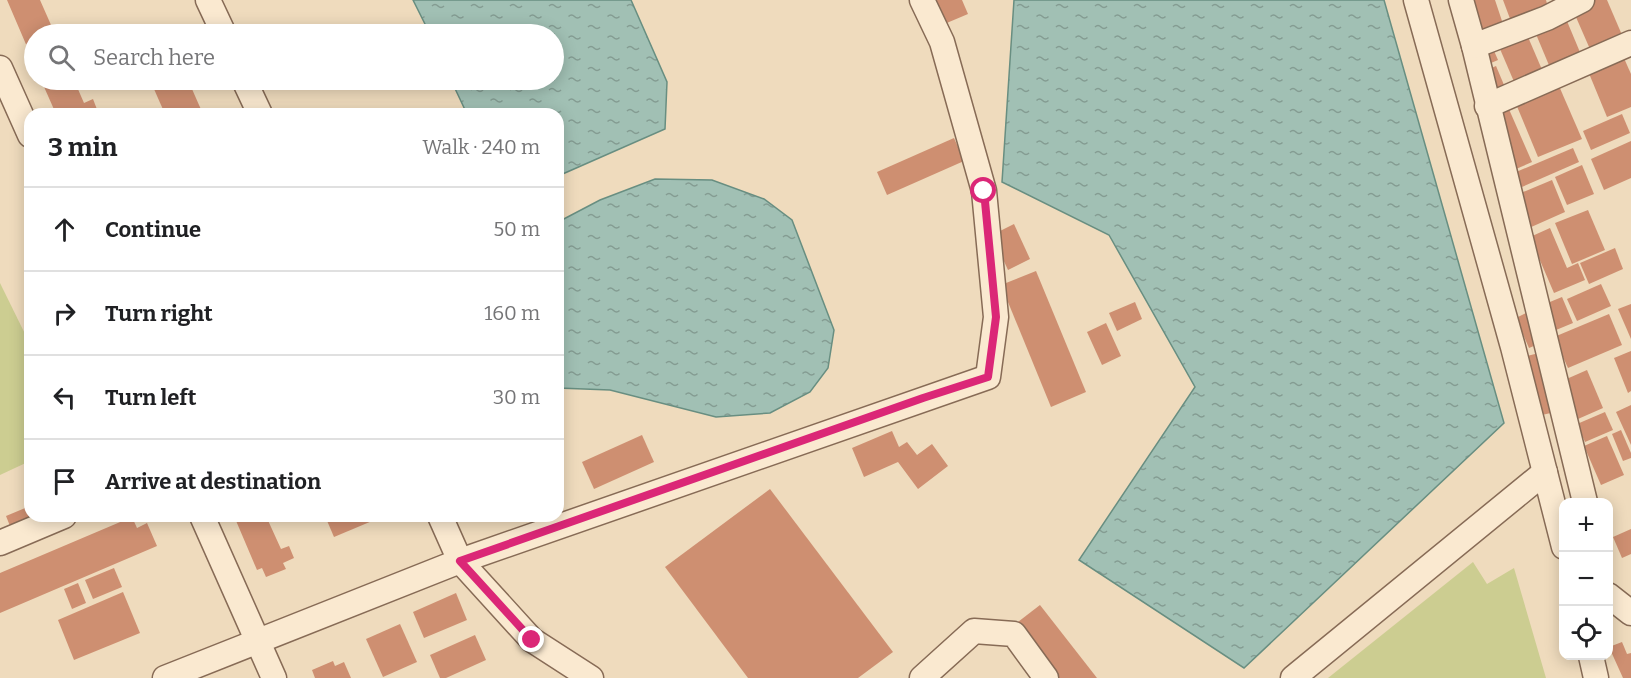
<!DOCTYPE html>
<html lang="en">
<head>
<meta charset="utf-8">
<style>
	body { margin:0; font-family:Bitter,serif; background:#f6f6f6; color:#202124 }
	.controls { position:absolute; right:18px; bottom:18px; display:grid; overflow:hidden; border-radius:12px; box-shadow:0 3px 15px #0003 }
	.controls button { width:54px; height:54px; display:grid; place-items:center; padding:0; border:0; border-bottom:2px solid #e0e0e0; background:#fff; color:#202124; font:30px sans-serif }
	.stop { position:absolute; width:18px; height:18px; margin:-14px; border:4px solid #db2777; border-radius:50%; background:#fff }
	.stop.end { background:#db2777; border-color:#fff; box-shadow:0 2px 6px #0008 }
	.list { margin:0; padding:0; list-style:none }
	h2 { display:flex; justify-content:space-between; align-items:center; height:78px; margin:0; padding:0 24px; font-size:26px }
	h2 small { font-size:20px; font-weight:400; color:#757577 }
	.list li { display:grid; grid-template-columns:39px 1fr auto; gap:18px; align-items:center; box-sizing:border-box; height:84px; padding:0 24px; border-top:2px solid #e0e0e0 }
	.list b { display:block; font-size:22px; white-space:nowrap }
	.list em { font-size:20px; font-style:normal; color:#757577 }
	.icon { flex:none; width:33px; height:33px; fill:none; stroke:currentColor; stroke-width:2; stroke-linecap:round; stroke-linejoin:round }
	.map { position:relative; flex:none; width:1631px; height:678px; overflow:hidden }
	.search { position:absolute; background:#fff; box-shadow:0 3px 15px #0003; left:24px; top:24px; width:540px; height:66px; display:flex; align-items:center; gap:15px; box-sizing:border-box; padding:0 21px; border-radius:33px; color:#757577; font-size:22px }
	.panel { position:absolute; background:#fff; box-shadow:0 3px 15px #0003; left:24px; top:108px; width:540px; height:414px; border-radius:18px }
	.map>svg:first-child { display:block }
	.green { fill:#cccd91 }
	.water { fill:url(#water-ripples); stroke:#688e81; stroke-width:1.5 }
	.building { fill:#ce8f71 }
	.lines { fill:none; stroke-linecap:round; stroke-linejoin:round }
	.minor-casing { stroke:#876b56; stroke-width:27 }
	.minor { stroke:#fae9d0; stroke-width:24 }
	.route { stroke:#db2777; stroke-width:8 }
</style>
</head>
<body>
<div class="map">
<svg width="1631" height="678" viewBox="0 0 1631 678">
	<defs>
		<pattern id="water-ripples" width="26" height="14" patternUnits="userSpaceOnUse" patternTransform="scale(1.5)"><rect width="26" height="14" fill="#a1c0b4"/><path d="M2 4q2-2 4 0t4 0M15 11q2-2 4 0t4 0" fill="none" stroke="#849c92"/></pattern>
	</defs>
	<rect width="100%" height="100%" fill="#efdbbd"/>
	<g class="green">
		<polygon points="0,283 30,344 30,461 0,475"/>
		<polygon points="1473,562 1487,584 1514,568 1546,678 1328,678"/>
	</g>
	<g class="water">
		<polygon points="413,0 631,0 667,82 665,129 558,176 558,114 467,114 451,80 554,80 554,34 430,34"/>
		<polygon points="1014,0 1384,0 1504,423 1244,668 1079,560 1195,387 1109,235 1002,182"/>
		<polygon points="655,179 712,180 764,199 792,220 834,330 828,368 810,392 770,413 716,417 610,390 558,388 558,222 600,200"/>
	</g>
	<g class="building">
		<polygon points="7,0 40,0 55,34 34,34 34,63"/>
		<polygon points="932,0 962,0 968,14 942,25"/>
		<polygon points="1471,0 1495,0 1504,27 1483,35"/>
		<polygon points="1503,0 1546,0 1549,11 1512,24"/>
		<polygon points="1591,0 1607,0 1625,42 1593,56 1572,8"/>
		<polygon points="1564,14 1582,57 1551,70 1533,27"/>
		<polygon points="1525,30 1546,79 1518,91 1497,42"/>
		<polygon points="1491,44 1498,60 1484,66"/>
		<polygon points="1623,56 1631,74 1631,107 1607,117 1588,71"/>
		<polygon points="1496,66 1507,92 1493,98 1482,72"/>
		<polygon points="41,80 74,80 84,103 93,99 98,112 92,114 56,114"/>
		<polygon points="150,80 188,80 203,114 165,114"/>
		<polygon points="1559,86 1582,139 1538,157 1516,104"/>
		<polygon points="1508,107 1532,162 1516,169 1492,114"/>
		<polygon points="1622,114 1630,133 1591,150 1583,131"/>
		<polygon points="954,138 964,161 887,195 877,172"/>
		<polygon points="1631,141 1631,178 1604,190 1591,159"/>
		<polygon points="1573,148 1579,162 1515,190 1509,175"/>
		<polygon points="1582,165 1594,194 1567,205 1555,177"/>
		<polygon points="1552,180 1565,212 1529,228 1516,195"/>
		<polygon points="1588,210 1605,250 1572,264 1555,223"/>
		<polygon points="1014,224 1030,259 1008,270 992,235"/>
		<polygon points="1550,228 1567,268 1578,263 1585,280 1554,293 1530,237"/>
		<polygon points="1615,248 1623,269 1589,284 1580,263"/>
		<polygon points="1036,271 1086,392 1051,407 1001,285"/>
		<polygon points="1601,284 1611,306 1577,321 1567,299"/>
		<polygon points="1562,297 1573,323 1556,330 1545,304"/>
		<polygon points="1135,302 1142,319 1117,331 1109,313"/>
		<polygon points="1631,304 1631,339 1618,309"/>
		<polygon points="1528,312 1541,343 1529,348 1516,318"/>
		<polygon points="1609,314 1622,345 1568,368 1554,337"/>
		<polygon points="1106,323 1121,356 1102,365 1087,332"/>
		<polygon points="1631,351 1631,391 1628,393 1614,358"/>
		<polygon points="1539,353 1555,412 1542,415 1527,356"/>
		<polygon points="1587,370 1603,408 1578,419 1562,381"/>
		<polygon points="1631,405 1631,445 1616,412"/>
		<polygon points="1605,412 1613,430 1585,442 1577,424"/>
		<polygon points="1621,430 1631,453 1631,458 1623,461 1612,434"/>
		<polygon points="892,431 899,447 907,442 917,455 932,444 948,466 918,489 898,462 864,477 852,448"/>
		<polygon points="642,435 654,462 594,489 582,462"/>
		<polygon points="1607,436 1624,475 1601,485 1584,446"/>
		<polygon points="770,489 893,652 858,678 748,678 665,567"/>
		<polygon points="30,506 30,516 48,516 12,531 6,516"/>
		<polygon points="234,516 266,516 281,549 289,546 294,558 283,563 286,569 266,577 262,568 257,570"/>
		<polygon points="325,516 384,516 334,537"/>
		<polygon points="132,517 137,528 147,523 157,546 0,613 0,573"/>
		<polygon points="1631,529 1631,554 1622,558 1613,537"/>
		<polygon points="114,568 122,587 93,599 85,580"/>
		<polygon points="78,583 86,603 72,609 64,589"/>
		<polygon points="123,592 140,633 74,660 58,620"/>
		<polygon points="456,593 467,620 424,638 413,612"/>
		<polygon points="1040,605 1097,678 1056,678 1014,625"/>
		<polygon points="400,624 417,662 383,677 366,639"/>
		<polygon points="475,635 486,660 446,678 440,678 430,655"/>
		<polygon points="1622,642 1627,654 1631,653 1631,678 1623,678 1609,647"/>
		<polygon points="333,661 335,666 344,662 351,678 315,678 312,670"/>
	</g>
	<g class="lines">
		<defs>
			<g id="minor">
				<polyline points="208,0 224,34"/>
				<polyline points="1416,0 1513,347 1564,547"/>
				<polyline points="1461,0 1474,46 1585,502"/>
				<polyline points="1474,46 1547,18 1582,0"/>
				<polyline points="0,68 30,135"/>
				<polyline points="244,80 260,114"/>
				<polyline points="1487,106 1631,43"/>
				<polyline points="202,516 274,678"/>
				<polyline points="440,516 460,561 532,640 591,678"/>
				<polyline points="0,543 64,516"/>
				<polyline points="1608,595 1631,613"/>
				<polyline points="1591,656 1596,678"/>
				<polyline points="165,678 460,561 988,377 996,317 984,191 942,42 922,0"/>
				<polyline points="922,678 974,631 1014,634 1046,678"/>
				<polyline points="1293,678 1545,472"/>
			</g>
		</defs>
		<use href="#minor" class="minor-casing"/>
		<use href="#minor" class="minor"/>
	</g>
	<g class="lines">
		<polyline class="route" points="532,640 460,561 923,398 988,377 996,317 984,191"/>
	</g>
</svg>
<div class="controls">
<button>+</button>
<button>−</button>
<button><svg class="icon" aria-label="locate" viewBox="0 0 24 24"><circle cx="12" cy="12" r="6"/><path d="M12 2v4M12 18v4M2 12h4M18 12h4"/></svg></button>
</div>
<div class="stop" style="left:984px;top:191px"></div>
<div class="stop end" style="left:532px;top:640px"></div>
<div class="search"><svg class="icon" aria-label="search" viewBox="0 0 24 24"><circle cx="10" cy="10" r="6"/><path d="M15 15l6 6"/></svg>Search here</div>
<section class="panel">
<h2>3 min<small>Walk · 240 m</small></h2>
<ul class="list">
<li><svg class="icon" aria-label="ahead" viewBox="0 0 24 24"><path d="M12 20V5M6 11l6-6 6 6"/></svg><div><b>Continue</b></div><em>50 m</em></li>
<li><svg class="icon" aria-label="right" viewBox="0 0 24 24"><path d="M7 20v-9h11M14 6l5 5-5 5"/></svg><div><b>Turn right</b></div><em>160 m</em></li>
<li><svg class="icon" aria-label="left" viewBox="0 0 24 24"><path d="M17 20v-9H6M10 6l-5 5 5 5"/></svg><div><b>Turn left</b></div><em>30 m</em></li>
<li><svg class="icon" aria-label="arrive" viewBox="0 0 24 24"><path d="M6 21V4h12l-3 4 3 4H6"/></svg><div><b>Arrive at destination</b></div></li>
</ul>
</section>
</div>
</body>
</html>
